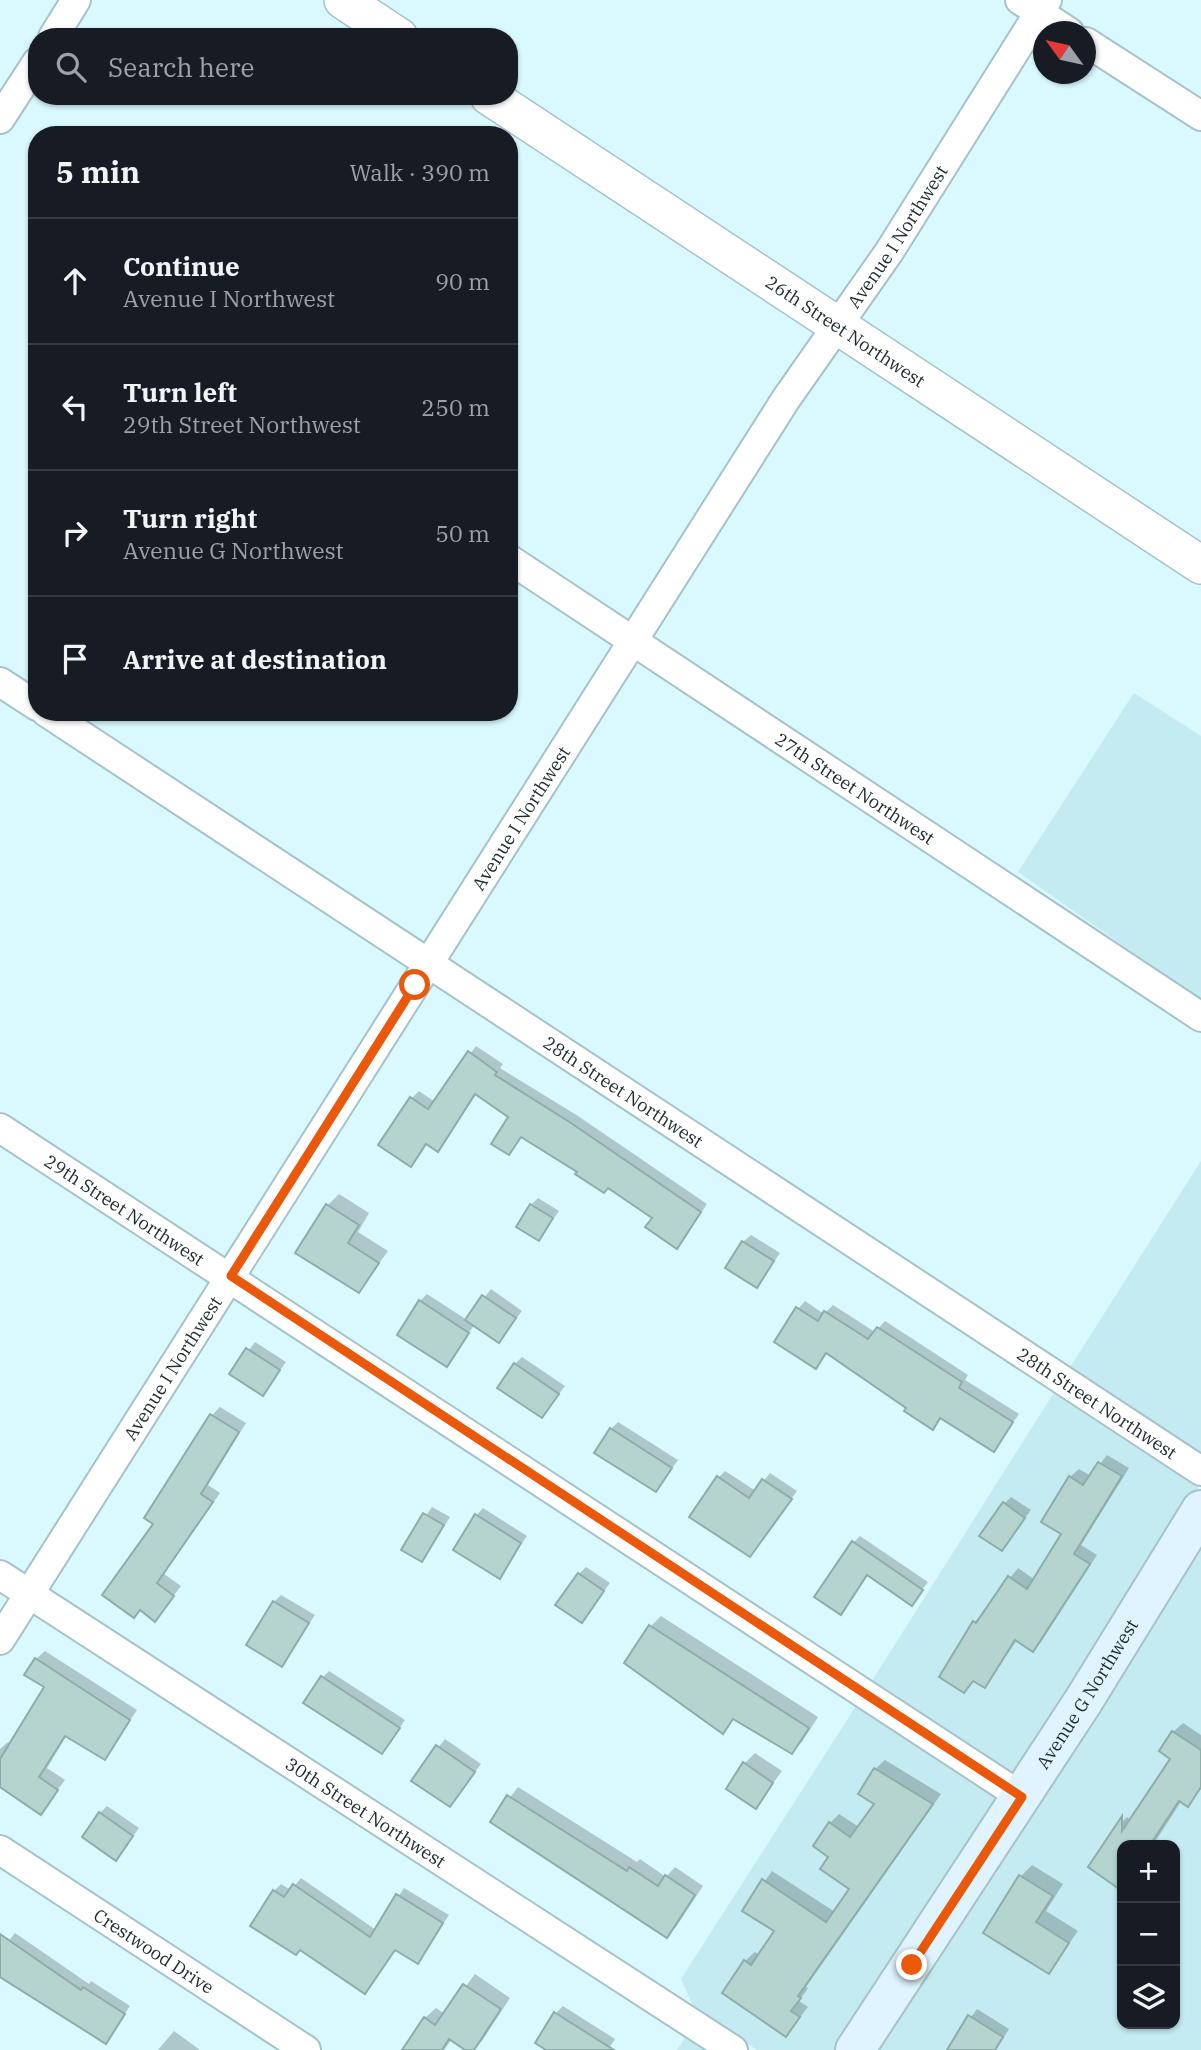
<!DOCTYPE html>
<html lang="en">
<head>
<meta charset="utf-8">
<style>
	body { margin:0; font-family:"IBM Plex Serif",serif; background:#20242c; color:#f1f3f6 }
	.controls { position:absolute; right:21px; bottom:21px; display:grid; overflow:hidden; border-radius:14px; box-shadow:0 2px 5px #0004 }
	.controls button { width:63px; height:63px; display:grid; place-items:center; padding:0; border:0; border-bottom:2px solid #363941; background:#171b24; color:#f1f3f6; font:35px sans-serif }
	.compass { position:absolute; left:1033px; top:21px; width:63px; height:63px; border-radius:50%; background:#171b24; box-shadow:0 2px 5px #0004; rotate:303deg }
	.stop { position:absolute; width:21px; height:21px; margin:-16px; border:5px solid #ea580c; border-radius:50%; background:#fff }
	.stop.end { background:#ea580c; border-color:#fff; box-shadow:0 2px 7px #0008 }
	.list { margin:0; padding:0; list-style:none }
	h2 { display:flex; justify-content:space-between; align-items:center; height:91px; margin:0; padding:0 28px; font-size:30px }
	h2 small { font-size:23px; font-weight:400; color:#9ea1a6 }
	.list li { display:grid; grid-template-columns:46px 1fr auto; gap:21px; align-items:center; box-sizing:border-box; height:126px; padding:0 28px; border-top:2px solid #363941 }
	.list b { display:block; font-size:26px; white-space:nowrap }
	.list p { margin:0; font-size:23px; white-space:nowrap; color:#9ea1a6 }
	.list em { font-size:23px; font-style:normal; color:#9ea1a6 }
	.icon { flex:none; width:38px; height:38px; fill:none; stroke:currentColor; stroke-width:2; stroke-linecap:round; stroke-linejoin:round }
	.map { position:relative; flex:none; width:1201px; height:2050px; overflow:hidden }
	.search { position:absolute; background:#171b24; box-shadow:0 2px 5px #0004; left:28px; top:28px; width:490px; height:77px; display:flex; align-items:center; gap:18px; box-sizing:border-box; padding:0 24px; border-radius:28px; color:#9ea1a6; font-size:26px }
	.panel { position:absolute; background:#171b24; box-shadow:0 2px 5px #0004; left:28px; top:126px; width:490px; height:595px; border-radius:28px }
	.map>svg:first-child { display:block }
	.built { fill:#c3ebf1; fill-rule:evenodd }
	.shadow { fill:#0003 }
	.building { fill:#b5d4cf; stroke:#8fada8; stroke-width:2 }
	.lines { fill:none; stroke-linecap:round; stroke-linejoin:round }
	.minor-casing { stroke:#a5c3c8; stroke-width:32 }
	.tertiary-casing { stroke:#a5c3c8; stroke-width:40 }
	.secondary-casing { stroke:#a5c3c8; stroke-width:42 }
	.minor { stroke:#fff; stroke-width:28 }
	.tertiary { stroke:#fff; stroke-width:37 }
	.secondary { stroke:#dff4fe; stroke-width:38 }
	.route { stroke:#ea580c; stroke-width:9 }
	.labels { text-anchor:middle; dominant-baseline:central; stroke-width:5; stroke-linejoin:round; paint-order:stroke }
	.street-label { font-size:18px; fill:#1d292b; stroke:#fff }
</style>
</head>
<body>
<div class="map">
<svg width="1201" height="2050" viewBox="0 0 1201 2050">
	<rect width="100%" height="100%" fill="#d9f9fe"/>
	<g class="built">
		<polygon points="1134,693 1201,736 1201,1000 1018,872"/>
		<polygon points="1201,1161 1201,1456 1069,1369"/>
		<polygon points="1055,1391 1199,1486 1017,1778 870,1684"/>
		<path d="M1201,1538V2050H873ZM1122,1845H1175V2024H1122Z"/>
		<polygon points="856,1706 1002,1800 837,2050 757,2050 694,2008 681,1979"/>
		<polygon points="687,2035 709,2050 677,2050"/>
	</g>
	<g class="shadow">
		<polygon points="476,1046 503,1064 500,1068 578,1116 707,1204 684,1239 677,1246 654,1217 522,1136 509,1153 510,1116 477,1093 445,1142 438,1149 428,1143 411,1164 381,1144 412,1098 419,1091 435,1102"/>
		<polygon points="339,1194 369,1213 358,1232 388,1251 359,1291 298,1252 328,1205"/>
		<polygon points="538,1198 559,1211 539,1239 531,1205"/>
		<polygon points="751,1235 780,1253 757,1286 743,1242"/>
		<polygon points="491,1289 522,1311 499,1341 475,1324 447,1364 420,1301 427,1294 467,1320"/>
		<polygon points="805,1301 824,1314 833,1305 875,1332 885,1321 968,1375 965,1380 1019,1414 994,1450 941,1417 932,1427 909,1407 828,1352 815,1367 798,1309"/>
		<polygon points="255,1342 286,1362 263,1394 232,1373"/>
		<polygon points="522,1357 565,1386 542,1416 515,1364"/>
		<polygon points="220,1407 246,1423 208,1485 220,1493 164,1574 181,1586 155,1620 156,1524 211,1416"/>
		<polygon points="618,1422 678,1460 656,1490 611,1429"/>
		<polygon points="1107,1455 1129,1468 1081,1545 1097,1555 1041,1642 1033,1650 1017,1640 985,1686 974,1680 964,1691 975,1622 1018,1568 1035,1580 1063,1533 1070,1477 1079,1469 1091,1476"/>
		<polygon points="725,1471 756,1491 770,1473 797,1491 750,1555 718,1478"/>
		<polygon points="1011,1497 1031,1510 1002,1549 1004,1504"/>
		<polygon points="432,1507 450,1517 422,1560 403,1549"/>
		<polygon points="483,1508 527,1536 499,1576 476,1516"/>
		<polygon points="860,1536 928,1582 912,1603 869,1574 841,1613 853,1543"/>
		<polygon points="586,1567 610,1583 582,1621 579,1574"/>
		<polygon points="281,1595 315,1615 282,1665 274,1602"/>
		<polygon points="661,1616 818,1717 802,1742 791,1752 735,1718 722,1732 651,1626"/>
		<polygon points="45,1651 137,1710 104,1758 67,1735 47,1768 65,1780 40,1813 0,1785 0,1749 8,1742 11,1744 47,1687 36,1659"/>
		<polygon points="329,1671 405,1720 388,1745 322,1678"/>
		<polygon points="1183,1723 1201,1735 1201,1789 1188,1805 1182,1800 1153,1845 1122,1845 1122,1888 1117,1827 1127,1817 1131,1820 1173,1759 1173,1732"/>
		<polygon points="445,1739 481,1764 450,1805 414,1780"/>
		<polygon points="755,1753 782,1771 756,1806 744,1764"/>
		<polygon points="885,1760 941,1794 806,1987 808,1988 799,2001 808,2007 786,2035 724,1993 745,1961 755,1952 760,1955 777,1930 744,1910 772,1871 835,1912 852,1889 831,1856 830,1823 839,1814 859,1827 876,1803 875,1769"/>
		<polygon points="518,1787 637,1862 640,1859 666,1877 675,1867 703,1886 676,1927 667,1936 493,1821"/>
		<polygon points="107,1806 139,1828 116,1859 100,1813"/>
		<polygon points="1032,1865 1063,1884 1046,1911 1078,1931 1049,1972 985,1933 1021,1876"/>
		<polygon points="301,1878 376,1930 404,1888 449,1915 418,1961 397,1948 365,1992 274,1891 281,1884 291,1890"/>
		<polygon points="15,1933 89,1984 91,1981 130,2006 105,2042 0,1974 0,1952"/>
		<polygon points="475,1974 510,1998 482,2041 473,2050 452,2039 444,2050 419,2050 425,2018 436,2008 445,2014"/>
		<polygon points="563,2006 615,2039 608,2050 549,2050 556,2013"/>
		<polygon points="977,2009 1009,2029 996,2050 947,2050"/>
		<polygon points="174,2031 200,2050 158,2050"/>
	</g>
	<g class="building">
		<polygon points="468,1051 497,1072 495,1075 571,1123 701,1212 677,1249 645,1227 652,1218 608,1188 604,1193 575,1174 577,1172 521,1137 509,1155 491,1144 508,1117 475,1094 438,1152 426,1144 411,1167 378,1145 410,1097 428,1109"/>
		<polygon points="326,1204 359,1225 348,1243 379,1263 359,1293 295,1253"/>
		<polygon points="530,1204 553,1218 539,1241 516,1227"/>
		<polygon points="742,1241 774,1261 757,1288 725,1268"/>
		<polygon points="482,1295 516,1318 499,1343 465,1320"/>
		<polygon points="419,1300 469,1333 447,1367 397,1335"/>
		<polygon points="796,1307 818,1321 824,1311 868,1339 877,1327 962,1382 959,1388 1013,1422 994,1452 940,1418 933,1430 904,1411 906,1408 826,1353 816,1369 774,1342"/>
		<polygon points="246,1348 280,1370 263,1396 229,1374"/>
		<polygon points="514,1363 559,1394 542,1418 497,1388"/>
		<polygon points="210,1414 239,1432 201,1494 213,1502 157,1583 174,1596 155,1622 140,1610 134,1618 102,1595 153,1524 144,1518"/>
		<polygon points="610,1428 672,1468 656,1492 594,1453"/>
		<polygon points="1098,1462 1122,1476 1074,1554 1090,1564 1033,1652 1015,1640 985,1688 973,1681 964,1693 939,1677 973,1621 976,1623 1008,1576 1027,1589 1061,1534 1041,1522 1069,1476 1083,1485"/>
		<polygon points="717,1476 749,1498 762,1479 792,1499 750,1557 689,1517"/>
		<polygon points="1003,1502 1025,1518 1002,1551 979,1536"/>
		<polygon points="423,1513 444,1525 422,1562 401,1550"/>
		<polygon points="475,1514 521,1543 500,1579 453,1550"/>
		<polygon points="852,1541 923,1590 912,1606 867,1575 841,1615 814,1597"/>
		<polygon points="578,1573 604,1591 582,1623 555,1605"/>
		<polygon points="273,1601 309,1623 282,1667 246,1645"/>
		<polygon points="649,1625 809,1728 792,1754 733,1719 723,1734 624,1663"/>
		<polygon points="35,1658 130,1720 105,1760 65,1736 39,1777 58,1790 41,1815 0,1787 0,1759 44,1687 24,1675"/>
		<polygon points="321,1676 400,1728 382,1754 303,1703"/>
		<polygon points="1172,1731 1201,1750 1201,1787 1188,1807 1179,1801 1150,1845 1122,1845 1122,1891 1088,1867 1122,1816 1122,1831 1170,1759 1159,1751"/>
		<polygon points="436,1745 475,1772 450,1807 411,1781"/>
		<polygon points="743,1762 773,1783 756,1809 726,1789"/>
		<polygon points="874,1768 933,1804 798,1996 801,1998 791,2011 800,2017 786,2037 722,1993 744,1960 751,1965 774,1931 742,1911 762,1879 826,1922 849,1889 820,1869 828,1857 813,1846 829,1822 850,1837 874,1804 858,1794"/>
		<polygon points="507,1795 627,1871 629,1867 658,1886 665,1875 695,1895 667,1938 490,1822"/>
		<polygon points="99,1812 133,1836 116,1861 82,1837"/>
		<polygon points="1019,1875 1053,1896 1036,1922 1069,1943 1049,1974 983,1933"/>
		<polygon points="293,1884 370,1937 396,1894 443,1923 418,1964 395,1950 365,1994 300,1950 296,1955 250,1926 273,1890 284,1897"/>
		<polygon points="0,1934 81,1990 83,1987 125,2014 106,2044 0,1977"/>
		<polygon points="463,1984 501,2009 474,2050 465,2050 449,2039 442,2050 402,2050 424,2017 435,2025"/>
		<polygon points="554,2012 614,2050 546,2050 535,2043"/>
		<polygon points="968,2015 1003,2037 995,2050 947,2050"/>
	</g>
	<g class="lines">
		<defs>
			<g id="minor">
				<polyline points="1020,0 1069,32"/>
				<polyline points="53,37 76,0"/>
				<polyline points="1086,42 1201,116"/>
				<polyline points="0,119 37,62"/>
				<path id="s1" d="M509,559L1201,1017"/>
				<polyline points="0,682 37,706"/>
				<path id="s2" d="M46,712L1201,1471"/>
				<path id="s3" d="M0,1128L1022,1797"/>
				<path id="s4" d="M0,1575L733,2050"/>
				<path id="s5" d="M0,1640L786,399L889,252L1047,0"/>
				<path id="s6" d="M0,1850L306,2050"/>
			</g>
			<g id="tertiary">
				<polyline points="343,0 399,37"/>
				<path id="s7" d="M489,96L1201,565"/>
			</g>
			<g id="secondary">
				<path id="s8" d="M855,2050L1084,1700L1201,1510"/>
			</g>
		</defs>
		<use href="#minor" class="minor-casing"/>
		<use href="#tertiary" class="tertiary-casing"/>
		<use href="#secondary" class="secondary-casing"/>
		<use href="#minor" class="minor"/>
		<use href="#tertiary" class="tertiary"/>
		<use href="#secondary" class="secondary"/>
	</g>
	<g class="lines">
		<polyline class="route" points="415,985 231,1276 1022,1797 912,1965"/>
	</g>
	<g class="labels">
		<g class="street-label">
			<text stroke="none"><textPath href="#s5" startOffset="1666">Avenue I Northwest</textPath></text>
			<text stroke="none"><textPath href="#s7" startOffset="427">26th Street Northwest</textPath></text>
			<text stroke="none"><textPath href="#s1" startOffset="415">27th Street Northwest</textPath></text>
			<text stroke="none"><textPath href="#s5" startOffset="973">Avenue I Northwest</textPath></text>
			<text stroke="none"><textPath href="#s2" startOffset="691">28th Street Northwest</textPath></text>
			<text stroke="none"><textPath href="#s3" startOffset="149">29th Street Northwest</textPath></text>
			<text stroke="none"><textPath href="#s5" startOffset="322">Avenue I Northwest</textPath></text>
			<text stroke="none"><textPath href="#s2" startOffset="1258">28th Street Northwest</textPath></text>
			<text stroke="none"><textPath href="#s8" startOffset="425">Avenue G Northwest</textPath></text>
			<text stroke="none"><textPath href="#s4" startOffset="436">30th Street Northwest</textPath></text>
			<text stroke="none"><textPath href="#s6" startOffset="184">Crestwood Drive</textPath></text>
		</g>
	</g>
</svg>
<div class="controls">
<button>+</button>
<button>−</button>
<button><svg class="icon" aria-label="layers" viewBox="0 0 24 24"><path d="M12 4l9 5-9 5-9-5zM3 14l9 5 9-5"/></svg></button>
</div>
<svg class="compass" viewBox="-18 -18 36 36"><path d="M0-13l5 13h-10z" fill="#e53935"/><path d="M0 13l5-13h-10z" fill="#9ea1a6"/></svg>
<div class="stop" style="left:415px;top:985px"></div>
<div class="stop end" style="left:912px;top:1965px"></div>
<div class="search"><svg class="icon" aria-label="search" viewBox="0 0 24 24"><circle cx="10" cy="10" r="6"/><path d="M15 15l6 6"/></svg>Search here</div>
<section class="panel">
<h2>5 min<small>Walk · 390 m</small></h2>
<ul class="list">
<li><svg class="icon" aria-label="ahead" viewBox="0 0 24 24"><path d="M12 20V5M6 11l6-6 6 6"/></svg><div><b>Continue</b><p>Avenue I Northwest</p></div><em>90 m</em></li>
<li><svg class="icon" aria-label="left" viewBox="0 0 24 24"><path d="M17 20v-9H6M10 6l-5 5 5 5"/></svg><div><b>Turn left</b><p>29th Street Northwest</p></div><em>250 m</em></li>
<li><svg class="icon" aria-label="right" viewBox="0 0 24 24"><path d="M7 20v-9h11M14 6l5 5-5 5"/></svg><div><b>Turn right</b><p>Avenue G Northwest</p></div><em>50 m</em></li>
<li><svg class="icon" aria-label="arrive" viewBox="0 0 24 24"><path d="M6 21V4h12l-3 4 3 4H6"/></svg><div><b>Arrive at destination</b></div></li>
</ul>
</section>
</div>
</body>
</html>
